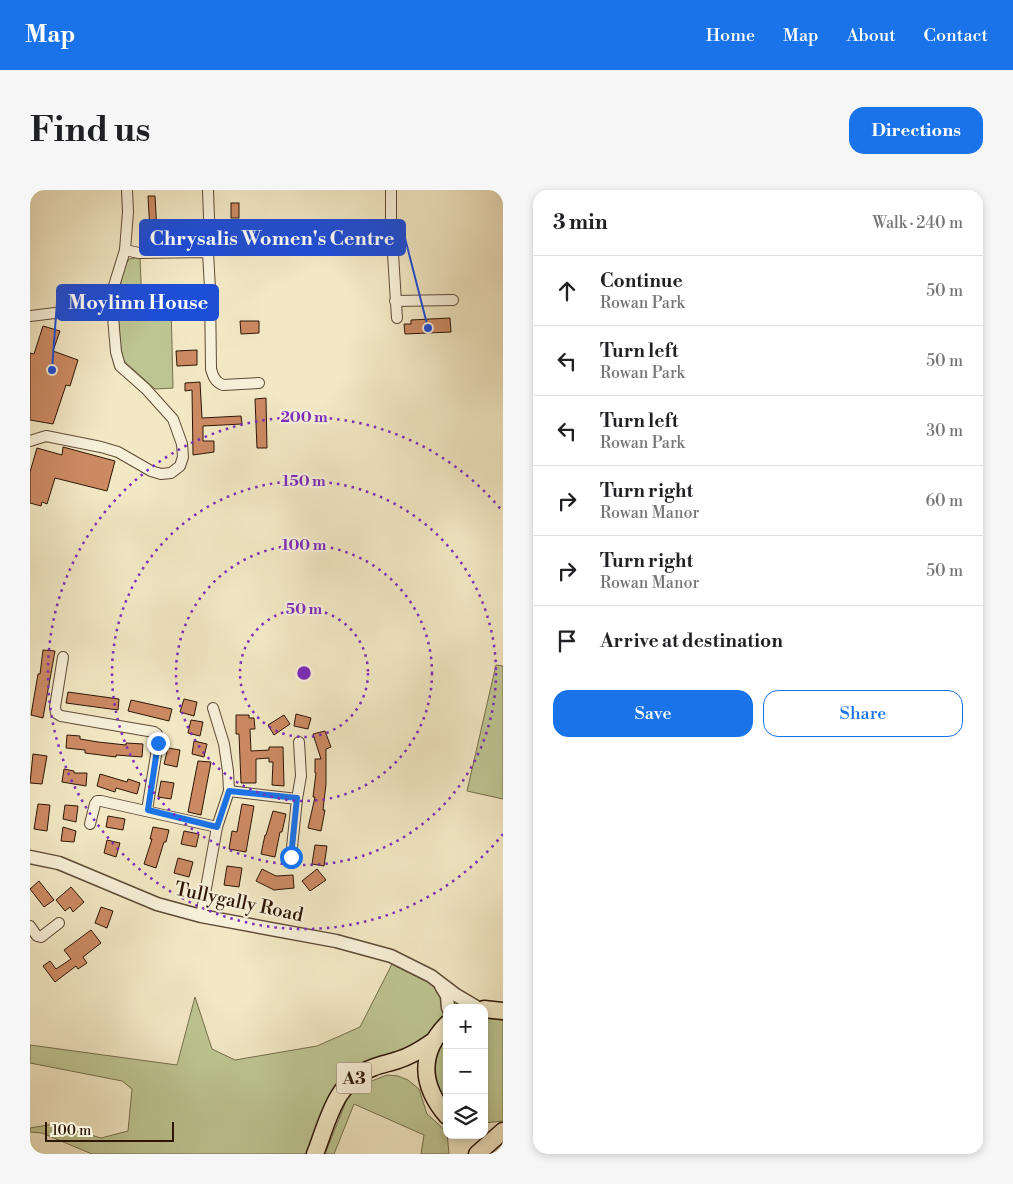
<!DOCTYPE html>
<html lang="en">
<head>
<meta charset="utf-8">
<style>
	body { margin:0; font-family:"Libre Bodoni",serif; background:#f6f6f6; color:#202124 }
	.controls { position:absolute; right:15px; bottom:15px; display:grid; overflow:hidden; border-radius:10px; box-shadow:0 2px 8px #0003 }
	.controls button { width:45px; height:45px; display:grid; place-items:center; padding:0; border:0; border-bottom:1px solid #e0e0e0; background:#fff; color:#202124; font:25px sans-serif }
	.scale { position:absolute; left:15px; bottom:12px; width:129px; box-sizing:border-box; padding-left:5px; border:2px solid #2c1606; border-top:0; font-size:14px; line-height:18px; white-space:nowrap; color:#2c1606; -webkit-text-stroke:4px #f7f0d9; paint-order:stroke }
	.stop { position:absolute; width:15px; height:15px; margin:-11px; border:4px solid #1a73e8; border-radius:50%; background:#fff }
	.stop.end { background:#1a73e8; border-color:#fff; box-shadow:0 1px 5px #0008 }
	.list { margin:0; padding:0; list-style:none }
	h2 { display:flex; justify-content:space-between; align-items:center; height:65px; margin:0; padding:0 20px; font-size:21px }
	h2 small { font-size:16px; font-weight:400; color:#757577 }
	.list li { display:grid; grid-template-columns:32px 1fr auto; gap:15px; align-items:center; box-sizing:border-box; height:70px; padding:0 20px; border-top:1px solid #e0e0e0 }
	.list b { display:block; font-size:19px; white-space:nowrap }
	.list p { margin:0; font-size:16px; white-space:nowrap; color:#757577 }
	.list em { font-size:16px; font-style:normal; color:#757577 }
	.actions { display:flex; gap:10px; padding:15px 20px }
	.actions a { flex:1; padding:11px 0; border:1px solid #1a73e8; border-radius:15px; text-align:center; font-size:18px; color:#1a73e8 }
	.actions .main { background:#1a73e8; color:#fff }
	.icon { flex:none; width:28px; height:28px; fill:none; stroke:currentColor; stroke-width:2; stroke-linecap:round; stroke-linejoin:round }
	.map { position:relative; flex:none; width:473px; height:964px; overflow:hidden; border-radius:15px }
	header { display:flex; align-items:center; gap:30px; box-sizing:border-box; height:70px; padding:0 25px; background:#1a73e8; color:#fff }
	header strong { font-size:24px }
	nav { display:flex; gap:28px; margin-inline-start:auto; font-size:18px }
	.intro { display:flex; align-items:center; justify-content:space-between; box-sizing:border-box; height:120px; padding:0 30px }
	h1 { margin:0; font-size:35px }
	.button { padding:12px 22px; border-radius:15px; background:#1a73e8; color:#fff; font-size:18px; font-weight:700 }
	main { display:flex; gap:30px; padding:0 30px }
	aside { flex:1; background:#fff; border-radius:15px; box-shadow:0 2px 8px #0003 }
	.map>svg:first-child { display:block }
	.green { fill:#bdc592; stroke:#746e4c }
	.building { fill:#cc8a63; stroke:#2c1606 }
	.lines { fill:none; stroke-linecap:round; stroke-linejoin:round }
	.minor-casing { stroke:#5e4a36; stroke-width:12 }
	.tertiary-casing { stroke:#5e4a36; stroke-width:15 }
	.trunk-casing { stroke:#2c1606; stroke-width:19 }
	.minor { stroke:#f7f0d9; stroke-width:10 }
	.tertiary { stroke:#f7f0d9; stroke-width:12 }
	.trunk { stroke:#f2e8c4; stroke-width:16 }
	.route { stroke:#1a73e8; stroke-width:6 }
	.ring { fill:none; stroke:#7b2cbf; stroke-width:2.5; stroke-dasharray:2.5 5 }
	.labels { text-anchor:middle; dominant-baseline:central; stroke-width:4.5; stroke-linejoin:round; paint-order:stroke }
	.shield { fill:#f7f0d9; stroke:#695745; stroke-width:1 }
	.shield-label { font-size:18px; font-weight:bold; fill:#2c1606 }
	.street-label { font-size:19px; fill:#2c1606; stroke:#f7f0d9 }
	.centre { fill:#7b2cbf; stroke:#f7f0d9; stroke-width:2.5 }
	.ring-label { font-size:15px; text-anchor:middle; font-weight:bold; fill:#7b2cbf; stroke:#f7f0d9; stroke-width:4.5; stroke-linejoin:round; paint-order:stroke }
	.leader { fill:none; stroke:#1d4ed8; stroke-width:2 }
	.callout-dot { fill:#1d4ed8; stroke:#f7f0d9; stroke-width:2 }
	.callout { fill:#1d4ed8; stroke:#1d4ed8; stroke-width:2 }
	.callout-label { font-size:20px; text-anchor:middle; font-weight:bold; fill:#fff }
</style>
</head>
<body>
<header>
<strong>Map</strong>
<nav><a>Home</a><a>Map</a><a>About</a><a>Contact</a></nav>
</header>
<div class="intro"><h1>Find us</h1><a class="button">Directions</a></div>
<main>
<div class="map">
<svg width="473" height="964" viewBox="0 0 473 964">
	<rect width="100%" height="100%" fill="#f2e8c4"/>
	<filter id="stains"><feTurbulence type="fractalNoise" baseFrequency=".004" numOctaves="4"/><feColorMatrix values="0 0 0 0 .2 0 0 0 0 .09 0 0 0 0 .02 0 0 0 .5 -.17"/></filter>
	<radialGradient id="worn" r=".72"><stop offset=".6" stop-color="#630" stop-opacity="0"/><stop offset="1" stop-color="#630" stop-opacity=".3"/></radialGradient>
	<g class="green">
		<path d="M104,68H110L112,115L141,114L143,198L125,199L93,170C88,145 84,92 99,69Z"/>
		<polygon points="466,475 473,476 473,609 437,601"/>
		<polygon points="362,774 398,792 408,801 412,809 414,818 411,830 396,852 336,875 278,964 62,964 12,943 0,942 0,938 24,934 71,948 98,941 102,899 92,891 0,873 0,855 147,875 165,807 182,859 205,870 287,856 330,837"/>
		<polygon points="454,828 473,830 473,931 454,933"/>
		<path d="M417,847V915C402,894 399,867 417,847Z"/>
		<polygon points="357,885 368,886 378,890 389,899 397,924 417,942 419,964 391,964 394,945 324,914 304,964 295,964 319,904 326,897"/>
	</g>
	<g class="building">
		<polygon points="118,6 125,6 127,42 120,42"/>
		<rect x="201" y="13" width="8" height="15"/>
		<polygon points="420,128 421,142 375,144 374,134 381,134 381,130"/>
		<polygon points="210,131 229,131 229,143 211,144"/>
		<polygon points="13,136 30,141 23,161 48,170 40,196 36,195 23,234 0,230 0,163 4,164"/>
		<polygon points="167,160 167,175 147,176 146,161"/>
		<polygon points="170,192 172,228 211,226 212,234 173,236 173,251 184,251 184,262 163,265 162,200 155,201 155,193"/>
		<polygon points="236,208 237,258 227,258 225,209"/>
		<polygon points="33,257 85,271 77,301 25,288 17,314 12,312 11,316 0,313 0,282 7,258 32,265"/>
		<polygon points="13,460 25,461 13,528 1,525 8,484 10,484"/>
		<polygon points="38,502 89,509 88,520 36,513"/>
		<polygon points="154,509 167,512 164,526 150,522"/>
		<polygon points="101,510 142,519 139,531 98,521"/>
		<polygon points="266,524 281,528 278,539 264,536"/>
		<polygon points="206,525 219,525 219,528 224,528 225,539 220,539 221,561 239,560 239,557 253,557 254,596 242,595 243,572 239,572 239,568 226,569 226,593 211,593 209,544 206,544"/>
		<polygon points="254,525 260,534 244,545 238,535"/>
		<polygon points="161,530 173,532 170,546 158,543"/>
		<polygon points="295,541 301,557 296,559 296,594 293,620 295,620 291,641 278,638 285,607 283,607 286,583 285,583 285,569 291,569 283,544"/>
		<polygon points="37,545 50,546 50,549 68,552 96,555 96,553 113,554 112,567 86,565 86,567 55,563 55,560 36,558"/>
		<polygon points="164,551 177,554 174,567 162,564"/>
		<polygon points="138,558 150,560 147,577 134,574"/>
		<polygon points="3,564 17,566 12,594 0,593"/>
		<polygon points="168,571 181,572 171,625 158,622"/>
		<polygon points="34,579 44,581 44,583 57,583 56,596 32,592"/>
		<polygon points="70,584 97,592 98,589 110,593 107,604 86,598 85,602 67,596"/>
		<polygon points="131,591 144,593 141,609 128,607"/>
		<polygon points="8,614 20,615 17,641 4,639"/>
		<polygon points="212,614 224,616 216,662 199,659 202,641 207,642"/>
		<polygon points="35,615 48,616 46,632 33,629"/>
		<polygon points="243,621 256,624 252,642 250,642 245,667 231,664 235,645 236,645"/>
		<polygon points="78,626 95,629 93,640 76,637"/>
		<polygon points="33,637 46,641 44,652 31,651"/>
		<polygon points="123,637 139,640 136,652 134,652 126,678 114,674 122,649 120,649"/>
		<polygon points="154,641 169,644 166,657 151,654"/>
		<polygon points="77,650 90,653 86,667 74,663"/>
		<polygon points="285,655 297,656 294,676 282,674"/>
		<polygon points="148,668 163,672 159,687 144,683"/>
		<polygon points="197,676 212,678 209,697 194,695"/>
		<polygon points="232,679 246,686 263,685 264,698 244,700 226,691"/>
		<polygon points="287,679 296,690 280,701 272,691"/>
		<polygon points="9,691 24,710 14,717 0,699"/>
		<polygon points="41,697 54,712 43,722 40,717 35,721 26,710"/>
		<polygon points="71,717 83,721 77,738 65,733"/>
		<polygon points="61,740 71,753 53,767 57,773 48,779 46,776 25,792 13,776 20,771 26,779 41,769 34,760"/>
	</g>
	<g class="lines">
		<defs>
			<g id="minor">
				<polyline points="178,0 179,28"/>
				<polyline points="361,0 361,32 367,128"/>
				<path d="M95,60L109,63L178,62L180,99L181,179C183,186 185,192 193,195L229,193"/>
				<polyline points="365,111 423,110"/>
				<polyline points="0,126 82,116"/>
				<polyline points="0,251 16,246 71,257 88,262 121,281 131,284 141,283 150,276 153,267 152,254 143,229 116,199 90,176 86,162 82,116 83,99 95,60 98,22 97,0"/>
				<polyline points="33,467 25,517 26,523 31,526 124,542 127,544 128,553 117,620"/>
				<polyline points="199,601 267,609 261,667"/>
				<polyline points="267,609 271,586 269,552"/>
				<polyline points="60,634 65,614 67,611 71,611 187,637"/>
				<polyline points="171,726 187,637 199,601 198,581 194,554 183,518"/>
				<polyline points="0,736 7,746 11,747 29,733"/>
			</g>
			<g id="tertiary">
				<polyline points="0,667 29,673 127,714 171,726 306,751 361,766 401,786 426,805 448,818"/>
				<polyline points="411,796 417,806 418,818"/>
			</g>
			<g id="trunk">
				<polyline points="454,819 473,821"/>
				<path d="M417,834C388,864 391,896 417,926"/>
				<path d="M285,964C298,931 305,891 342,878C351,874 360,873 368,870C381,866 392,859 402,852"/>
				<polyline points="447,964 473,941"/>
			</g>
		</defs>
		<use href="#minor" class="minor-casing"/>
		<use href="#tertiary" class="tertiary-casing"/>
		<use href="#trunk" class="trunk-casing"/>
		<use href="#minor" class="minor"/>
		<use href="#tertiary" class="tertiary"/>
		<use href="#trunk" class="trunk"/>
	</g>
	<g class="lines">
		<polyline class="route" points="128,553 118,620 187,637 199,601 267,608 261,667"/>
	</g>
	<g class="ring">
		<circle cx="274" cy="483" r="64"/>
		<circle cx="274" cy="483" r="128"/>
		<circle cx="274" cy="483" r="192"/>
		<path d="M473 644A256 256 0 1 1 473 322"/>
	</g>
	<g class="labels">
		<rect class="shield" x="306.5" y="872.5" width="35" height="31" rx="4"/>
		<g class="shield-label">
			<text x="324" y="888">A3</text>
		</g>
		<g class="street-label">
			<text transform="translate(209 712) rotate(12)">Tullygally Road</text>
		</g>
	</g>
	<circle cx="274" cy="483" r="8" class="centre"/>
	<g class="ring-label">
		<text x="274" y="232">200 m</text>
		<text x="274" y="296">150 m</text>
		<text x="274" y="360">100 m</text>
		<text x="274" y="424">50 m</text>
	</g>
	<path class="leader" d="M398 138L375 48M22 180L27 112"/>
	<g class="callout-dot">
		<circle cx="398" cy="138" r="5"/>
		<circle cx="22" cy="180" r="5"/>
	</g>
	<g class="callout">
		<rect x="110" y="30" width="265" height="35" rx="5"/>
		<rect x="27" y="95" width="161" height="35" rx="5"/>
	</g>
	<g class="callout-label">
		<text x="242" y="55">Chrysalis Women's Centre</text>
		<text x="108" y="119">Moylinn House</text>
	</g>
	<rect width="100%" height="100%" filter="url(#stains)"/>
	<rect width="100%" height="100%" fill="url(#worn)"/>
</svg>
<div class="controls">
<button>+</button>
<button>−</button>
<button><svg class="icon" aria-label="layers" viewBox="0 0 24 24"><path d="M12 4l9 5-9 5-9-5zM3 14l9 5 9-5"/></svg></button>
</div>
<div class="scale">100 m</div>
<div class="stop" style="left:261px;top:667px"></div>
<div class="stop end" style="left:128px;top:553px"></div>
</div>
<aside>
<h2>3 min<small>Walk · 240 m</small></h2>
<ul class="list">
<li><svg class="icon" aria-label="ahead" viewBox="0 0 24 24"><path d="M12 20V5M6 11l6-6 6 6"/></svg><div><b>Continue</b><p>Rowan Park</p></div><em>50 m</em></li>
<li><svg class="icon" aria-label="left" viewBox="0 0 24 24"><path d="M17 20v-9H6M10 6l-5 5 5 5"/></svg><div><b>Turn left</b><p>Rowan Park</p></div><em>50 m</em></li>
<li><svg class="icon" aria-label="left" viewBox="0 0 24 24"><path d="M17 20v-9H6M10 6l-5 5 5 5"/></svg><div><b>Turn left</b><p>Rowan Park</p></div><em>30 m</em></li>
<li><svg class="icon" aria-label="right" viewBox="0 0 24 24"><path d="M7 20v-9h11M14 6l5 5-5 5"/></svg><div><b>Turn right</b><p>Rowan Manor</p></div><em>60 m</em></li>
<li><svg class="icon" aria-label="right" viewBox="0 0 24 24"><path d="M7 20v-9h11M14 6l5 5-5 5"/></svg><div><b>Turn right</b><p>Rowan Manor</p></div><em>50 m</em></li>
<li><svg class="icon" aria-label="arrive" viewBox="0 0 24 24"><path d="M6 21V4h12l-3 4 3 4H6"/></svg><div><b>Arrive at destination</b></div></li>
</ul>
<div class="actions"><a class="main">Save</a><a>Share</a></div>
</aside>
</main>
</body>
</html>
